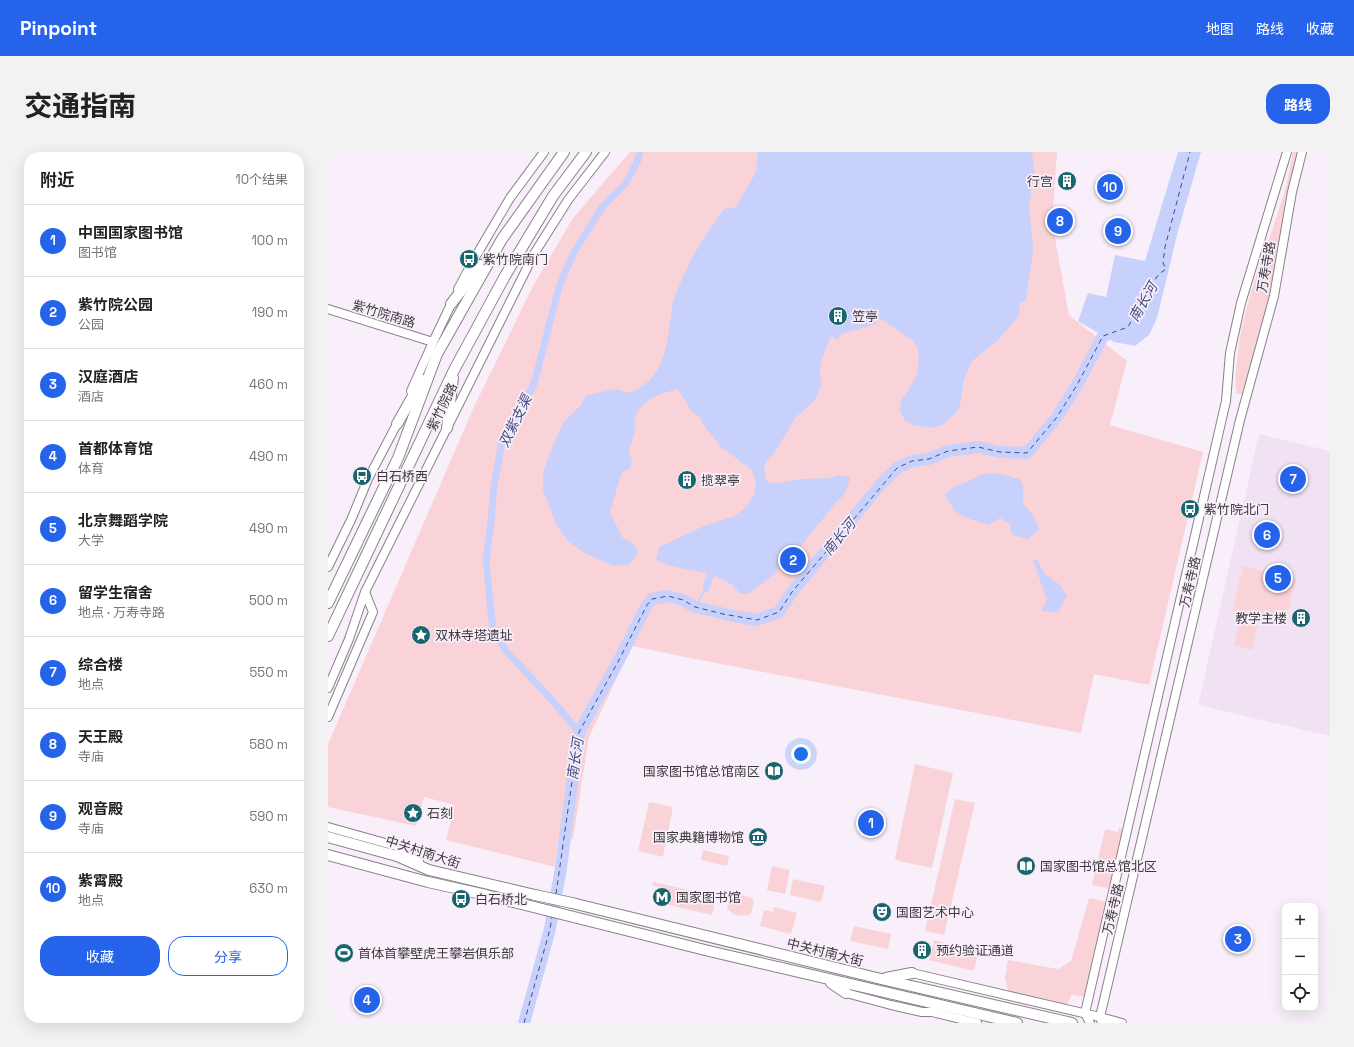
<!DOCTYPE html>
<html lang="zh">
<head>
<meta charset="utf-8">
<style>
	body { margin:0; font-family:"Space Grotesk","Noto Sans SC",sans-serif; background:#f2f2f2; color:#222 }
	.controls { position:absolute; right:12px; bottom:12px; display:grid; overflow:hidden; border-radius:8px; box-shadow:0 4px 16px #0002 }
	.controls button { width:36px; height:36px; display:grid; place-items:center; padding:0; border:0; border-bottom:1px solid #e0e0e0; background:#fff; color:#222; font:20px sans-serif }
	.you { position:absolute; left:473px; top:602px; width:14px; height:14px; margin:-10px; border:3px solid #fff; border-radius:50%; background:#1a73e8; box-shadow:0 0 0 6px #1a73e833 }
	.badge { display:grid; place-items:center; width:26px; height:26px; border-radius:50%; background:#2563eb; color:#fff; font-size:13px; font-weight:700 }
	.pin { position:absolute; translate:-50% -50%; border:2px solid #fff; box-shadow:0 1px 4px #0006 }
	.list { margin:0; padding:0; list-style:none }
	h2 { display:flex; justify-content:space-between; align-items:center; height:52px; margin:0; padding:0 16px; font-size:17px }
	h2 small { font-size:13px; font-weight:400; color:#767676 }
	.list li { display:grid; grid-template-columns:26px 1fr auto; gap:12px; align-items:center; box-sizing:border-box; height:72px; padding:0 16px; border-top:1px solid #e0e0e0 }
	.list b { display:block; font-size:15px; white-space:nowrap }
	.list p { margin:0; font-size:13px; white-space:nowrap; color:#767676 }
	.list em { font-size:13px; font-style:normal; color:#767676 }
	.actions { display:flex; gap:8px; padding:12px 16px }
	.actions a { flex:1; padding:9px 0; border:1px solid #2563eb; border-radius:16px; text-align:center; font-size:14px; color:#2563eb }
	.actions .main { background:#2563eb; color:#fff }
	.icon { flex:none; width:22px; height:22px; fill:none; stroke:currentColor; stroke-width:2; stroke-linecap:round; stroke-linejoin:round }
	.map { position:relative; flex:none; width:1002px; height:871px; overflow:hidden; border-radius:16px }
	header { display:flex; align-items:center; gap:24px; box-sizing:border-box; height:56px; padding:0 20px; background:#2563eb; color:#fff }
	header strong { font-size:19px }
	nav { display:flex; gap:22px; margin-inline-start:auto; font-size:14px }
	.intro { display:flex; align-items:center; justify-content:space-between; box-sizing:border-box; height:96px; padding:0 24px }
	h1 { margin:0; font-size:28px }
	.button { padding:10px 18px; border-radius:16px; background:#2563eb; color:#fff; font-size:14px; font-weight:700 }
	main { display:flex; gap:24px; padding:0 24px }
	aside { flex:1; background:#fff; border-radius:16px; box-shadow:0 4px 16px #0002 }
	.map>svg:first-child { display:block }
	.built { fill:#f0e2f3 }
	.green { fill:#fad3d9 }
	.water { fill:#c7d1fb }
	.lines { fill:none; stroke-linecap:round; stroke-linejoin:round }
	.stream { stroke:#c7d1fb; stroke-width:2 }
	.canal { stroke:#c7d1fb; stroke-width:7 }
	.river { stroke:#c7d1fb; stroke-width:12 }
	.ferry { stroke:#424c81; stroke-width:1; stroke-dasharray:5 4; stroke-linecap:butt }
	.tertiary-casing { stroke:#89808a; stroke-width:10 }
	.primary-casing { stroke:#89808a; stroke-width:12 }
	.trunk-casing { stroke:#89808a; stroke-width:12 }
	.tertiary { stroke:#fff; stroke-width:8 }
	.primary { stroke:#fff; stroke-width:10 }
	.trunk { stroke:#fff; stroke-width:10 }
	.primary-bridge-casing { stroke:#89808a; stroke-width:12; stroke-linecap:butt }
	.primary-bridge { stroke:#fff; stroke-width:10 }
	.labels { text-anchor:middle; dominant-baseline:central; stroke-width:3.5; stroke-linejoin:round; paint-order:stroke }
	.poi-label { font-size:13px; fill:#3d393d; stroke:#f8effa; text-anchor:start }
	.street-label { font-size:13px; fill:#3d393d; stroke:#f8effa }
	.water-label { font-size:14px; font-style:italic; fill:#424c81; stroke:#f8effa }
</style>
</head>
<body>
<header>
<strong>Pinpoint</strong>
<nav><a>地图</a><a>路线</a><a>收藏</a></nav>
</header>
<div class="intro"><h1>交通指南</h1><a class="button">路线</a></div>
<main>
<aside>
<h2>附近<small>10个结果</small></h2>
<ul class="list">
<li><span class="badge">1</span><div><b>中国国家图书馆</b><p>图书馆</p></div><em>100 m</em></li>
<li><span class="badge">2</span><div><b>紫竹院公园</b><p>公园</p></div><em>190 m</em></li>
<li><span class="badge">3</span><div><b>汉庭酒店</b><p>酒店</p></div><em>460 m</em></li>
<li><span class="badge">4</span><div><b>首都体育馆</b><p>体育</p></div><em>490 m</em></li>
<li><span class="badge">5</span><div><b>北京舞蹈学院</b><p>大学</p></div><em>490 m</em></li>
<li><span class="badge">6</span><div><b>留学生宿舍</b><p>地点 · 万寿寺路</p></div><em>500 m</em></li>
<li><span class="badge">7</span><div><b>综合楼</b><p>地点</p></div><em>550 m</em></li>
<li><span class="badge">8</span><div><b>天王殿</b><p>寺庙</p></div><em>580 m</em></li>
<li><span class="badge">9</span><div><b>观音殿</b><p>寺庙</p></div><em>590 m</em></li>
<li><span class="badge">10</span><div><b>紫霄殿</b><p>地点</p></div><em>630 m</em></li>
</ul>
<div class="actions"><a class="main">收藏</a><a>分享</a></div>
</aside>
<div class="map">
<svg width="1002" height="871" viewBox="0 0 1002 871">
	<rect width="100%" height="100%" fill="#f8effa"/>
	<polygon class="built" points="931,282 1002,299 1002,584 870,553"/>
	<g class="green">
		<polygon points="302,0 729,0 724,70 741,163 799,209 782,273 875,300 821,533 766,522 753,581 362,506 304,494 261,585 245,687 231,685 227,715 118,688 127,653 96,645 88,674 0,655 0,592 145,257 205,134 245,66"/>
		<path d="M965,0H970L944,136L915,242H909C906,231 908,220 909,209C914,151 939,97 956,42C960,28 962,14 965,0Z"/>
		<polygon points="915,414 968,427 957,471 904,458"/>
		<polygon points="912,469 930,474 924,498 906,493"/>
		<polygon points="587,612 625,621 604,716 571,709 567,707"/>
		<polygon points="627,647 647,651 616,783 597,779"/>
		<polygon points="321,650 345,655 335,705 310,699"/>
		<polygon points="791,676 797,677 783,737 764,733 777,677 790,680"/>
		<polygon points="375,698 401,704 399,714 373,708"/>
		<polygon points="444,714 462,718 457,742 439,738"/>
		<polygon points="465,727 497,734 493,750 462,743"/>
		<polygon points="325,730 382,743 381,746 388,747 384,763 329,750 333,736 324,733"/>
		<path d="M408,742L422,745L426,749L423,762C413,766 405,764 399,756L401,745Z"/>
		<polygon points="761,746 780,750 758,845 743,843 739,854 681,842 677,826 680,808 730,817 743,809"/>
		<polygon points="446,755 469,761 463,782 432,774 436,758 445,760"/>
		<polygon points="526,774 563,782 560,797 522,789"/>
		<polygon points="606,788 650,799 646,819 601,808"/>
	</g>
	<g class="water">
		<path d="M430,0H704L706,19L701,58L704,81L705,99L698,148L692,152L690,165L669,189L644,209L636,228L632,254L629,260L615,273L602,276L585,273L577,269L572,259L573,249L584,232L589,222L591,206L589,195L584,188L553,167L548,168V172L513,182L511,187H507L504,184L501,188L493,209L492,222L494,232L487,248L468,265L447,300L438,309L436,315L438,327L442,331H449L473,327L503,326L510,323L519,324L522,326C519,336 518,343 509,349L461,409L433,433L420,442L412,441L403,432L383,422L343,414L328,408L331,395L376,374L407,364L420,353L426,342L428,330L424,318L393,295L377,275L372,266L363,259L355,245L349,237L330,243L317,251L310,259L307,265V280L301,298L304,310L302,317L294,320L282,360L294,385L305,392L309,397L308,405L300,413L287,414L260,403L241,390L229,374L215,338V320L227,288L236,270L252,254L259,243L288,237L302,241C343,224 338,184 346,147C349,139 353,130 356,122C367,98 381,78 396,57L408,55L428,20Z"/>
		<polygon points="850,0 873,0 850,79 829,166 821,183 807,194 786,190 750,169 760,141 778,145 787,103 817,109"/>
		<polygon points="668,321 681,324 693,328 695,336 695,351 707,366 711,378 700,387 684,383 682,372 672,366 660,373 636,365 626,358 617,343 627,334 637,331 654,322"/>
		<polygon points="705,408 709,408 717,422 732,433 739,444 730,460 713,459 719,448"/>
	</g>
	<g class="lines">
		<polyline class="stream" points="367,455 378,436"/>
		<g class="canal">
			<polyline points="378,436 383,422"/>
			<polyline points="251,580 223,547 179,500 165,479 158,408 163,370 166,334 174,290 206,232 231,135 245,102 275,54 298,31 310,8 312,0"/>
		</g>
		<polyline class="river" points="196,871 222,777 233,716 251,580 291,508 319,453 324,447 340,444 355,448 367,455 410,465 429,468 451,460 464,440 553,332 569,316 584,309 601,307 620,299 650,295 672,300 699,301 729,265 749,233 775,184 790,179"/>
		<g class="ferry">
			<polyline points="228,742 251,580 291,508 319,453 324,447 340,444 355,448 367,455 395,462 429,468 451,460 464,440 569,316 584,309 601,307 620,299 650,295 672,300 699,301 729,265 749,233 775,184 800,175 828,126 831,122 838,117 835,111 837,95 862,0"/>
			<polyline points="196,871 222,777 224,765"/>
		</g>
		<defs>
			<g id="tertiary">
				<polyline points="130,137 145,109 182,46 216,0"/>
				<polyline points="0,157 105,190"/>
				<polyline points="83,239 105,190 125,148"/>
				<polyline points="0,415 23,368 40,327 71,268"/>
				<polyline points="0,536 21,487 37,440 206,102 240,48 277,0"/>
				<polyline points="0,565 45,460 37,440"/>
				<polyline points="0,675 68,694 91,710"/>
				<polyline points="584,821 772,865 794,871"/>
				<polyline points="518,841 563,853 594,860 604,860 649,871"/>
				<polyline points="762,871 757,861 898,249 902,201 913,151 959,0"/>
				<polyline points="774,871 772,865 912,268 946,144 964,40 974,0"/>
			</g>
			<g id="primary">
				<polyline points="0,685 69,704 101,718 207,743"/>
				<polyline points="0,703 100,730 158,743 381,799 689,871"/>
				<polyline points="244,751 553,827 744,871"/>
				<polyline points="558,826 584,821"/>
				<polyline points="503,831 518,841"/>
			</g>
			<g id="trunk">
				<polyline points="123,152 153,113"/>
				<polyline points="69,272 94,228"/>
				<polyline points="119,276 125,226"/>
				<polyline points="0,451 70,306 109,202 174,87 236,0"/>
				<polyline points="0,484 126,218 177,124 225,44 258,0"/>
			</g>
		</defs>
		<use href="#tertiary" class="tertiary-casing"/>
		<use href="#primary" class="primary-casing"/>
		<use href="#trunk" class="trunk-casing"/>
		<use href="#tertiary" class="tertiary"/>
		<use href="#primary" class="primary"/>
		<use href="#trunk" class="trunk"/>
		<defs>
			<polyline id="primary-bridge" points="207,743 244,751"/>
		</defs>
		<use href="#primary-bridge" class="primary-bridge-casing"/>
		<use href="#primary-bridge" class="primary-bridge"/>
	</g>
	<defs>
		<symbol id="building-disc" viewBox="-11 -11 22 22"><circle r="9.5" fill="#18656e" stroke="#f8effa"/><path d="M-4-6H4V6H1V3H-1V6H-4ZM-2.5-4.3h1.7v1.8h-1.7ZM.8-4.3h1.7v1.8H.8ZM-2.5-1h1.7V.8h-1.7ZM.8-1h1.7V.8H.8Z" fill="#fff"/></symbol>
		<symbol id="bus-disc" viewBox="-11 -11 22 22"><circle r="9.5" fill="#18656e" stroke="#f8effa"/><path d="M-5-6H5V4H4V6H2V4H-2V6H-4V4H-5ZM-3.5-4V0h7V-4ZM-3.5 1.2v1.5H-2V1.2ZM2 1.2v1.5H3.5V1.2Z" fill="#fff"/></symbol>
		<symbol id="sight-disc" viewBox="-11 -11 22 22"><circle r="9.5" fill="#18656e" stroke="#f8effa"/><path d="M0-6L1.8-2.2L6-1.7L2.9 1.2L3.7 5.4L0 3.3L-3.7 5.4L-2.9 1.2L-6-1.7L-1.8-2.2Z" fill="#fff"/></symbol>
		<symbol id="library-disc" viewBox="-11 -11 22 22"><circle r="9.5" fill="#18656e" stroke="#f8effa"/><path d="M-6-4Q-3-5.5-.7-3.5V5Q-3 3-6 4ZM6-4Q3-5.5 .7-3.5V5Q3 3 6 4Z" fill="#fff"/></symbol>
		<symbol id="museum-disc" viewBox="-11 -11 22 22"><circle r="9.5" fill="#18656e" stroke="#f8effa"/><path d="M0-6L6-3V-2H-6V-3ZM-5-1h2V3h-2ZM-1-1h2V3h-2ZM3-1h2V3H3ZM-6 4H6V6H-6Z" fill="#fff"/></symbol>
		<symbol id="metro-disc" viewBox="-11 -11 22 22"><circle r="9.5" fill="#18656e" stroke="#f8effa"/><path d="M-5.5 5V-5H-3L0 0L3-5H5.5V5H3V-.5L0 4L-3-.5V5Z" fill="#fff"/></symbol>
		<symbol id="theatre-disc" viewBox="-11 -11 22 22"><circle r="9.5" fill="#18656e" stroke="#f8effa"/><path d="M-5-5.5Q0-4 5-5.5V0Q5 5 0 6Q-5 5-5 0ZM-3.3-2.5H-1v1.5H-3.3ZM1-2.5H3.3v1.5H1ZM-2.8 1Q0 5.5 2.8 1Z" fill="#fff"/></symbol>
		<symbol id="stadium-disc" viewBox="-11 -11 22 22"><circle r="9.5" fill="#18656e" stroke="#f8effa"/><path d="M0-5a6.5 5 0 1 0 0 10a6.5 5 0 1 0 0-10ZM-3.5-1.8h7v3.6h-7Z" fill="#fff"/></symbol>
	</defs>
	<g fill-rule="evenodd">
		<use href="#building-disc" x="728" y="18" width="22" height="22"/>
		<use href="#bus-disc" x="130" y="96" width="22" height="22"/>
		<use href="#building-disc" x="499" y="153" width="22" height="22"/>
		<use href="#bus-disc" x="23" y="313" width="22" height="22"/>
		<use href="#building-disc" x="348" y="317" width="22" height="22"/>
		<use href="#bus-disc" x="851" y="346" width="22" height="22"/>
		<use href="#building-disc" x="962" y="455" width="22" height="22"/>
		<use href="#sight-disc" x="82" y="472" width="22" height="22"/>
		<use href="#library-disc" x="435" y="608" width="22" height="22"/>
		<use href="#sight-disc" x="74" y="650" width="22" height="22"/>
		<use href="#museum-disc" x="419" y="674" width="22" height="22"/>
		<use href="#library-disc" x="687" y="703" width="22" height="22"/>
		<use href="#metro-disc" x="323" y="734" width="22" height="22"/>
		<use href="#bus-disc" x="122" y="736" width="22" height="22"/>
		<use href="#theatre-disc" x="543" y="749" width="22" height="22"/>
		<use href="#building-disc" x="583" y="787" width="22" height="22"/>
		<use href="#stadium-disc" x="5" y="790" width="22" height="22"/>
	</g>
	<g class="labels">
		<g class="poi-label">
			<text x="725" y="29" text-anchor="end">行宫</text>
			<text x="155" y="107">紫竹院南门</text>
			<text x="524" y="164">笠亭</text>
			<text x="48" y="324">白石桥西</text>
			<text x="373" y="328">揽翠亭</text>
			<text x="876" y="357">紫竹院北门</text>
			<text x="959" y="466" text-anchor="end">教学主楼</text>
			<text x="107" y="483">双林寺塔遗址</text>
			<text x="432" y="619" text-anchor="end">国家图书馆总馆南区</text>
			<text x="99" y="661">石刻</text>
			<text x="416" y="685" text-anchor="end">国家典籍博物馆</text>
			<text x="712" y="714">国家图书馆总馆北区</text>
			<text x="348" y="745">国家图书馆</text>
			<text x="147" y="747">白石桥北</text>
			<text x="568" y="760">国图艺术中心</text>
			<text x="608" y="798">预约验证通道</text>
			<text x="30" y="801">首体首攀壁虎王攀岩俱乐部</text>
		</g>
		<g class="street-label">
			<text transform="translate(938 115) rotate(-80)">万寿寺路</text>
			<text transform="translate(56 162) rotate(17)">紫竹院南路</text>
			<text transform="translate(114 255) rotate(-64)">紫竹院路</text>
			<text transform="translate(862 430) rotate(-77)">万寿寺路</text>
			<text transform="translate(95 700) rotate(18)">中关村南大街</text>
			<text transform="translate(785 757) rotate(-77)">万寿寺路</text>
			<text transform="translate(497 800) rotate(14)">中关村南大街</text>
		</g>
		<g class="water-label">
			<text transform="translate(815 150) rotate(-60)">南长河</text>
			<text transform="translate(187 269) rotate(-64)">双紫支渠</text>
			<text transform="translate(511 385) rotate(-50)">南长河</text>
			<text transform="translate(247 607) rotate(-82)">南长河</text>
		</g>
	</g>
</svg>
<div class="controls">
<button>+</button>
<button>−</button>
<button><svg class="icon" aria-label="locate" viewBox="0 0 24 24"><circle cx="12" cy="12" r="6"/><path d="M12 2v4M12 18v4M2 12h4M18 12h4"/></svg></button>
</div>
<div class="you"></div>
<div class="pin badge" style="left:543px;top:671px">1</div>
<div class="pin badge" style="left:465px;top:408px">2</div>
<div class="pin badge" style="left:910px;top:787px">3</div>
<div class="pin badge" style="left:39px;top:848px">4</div>
<div class="pin badge" style="left:950px;top:426px">5</div>
<div class="pin badge" style="left:939px;top:383px">6</div>
<div class="pin badge" style="left:965px;top:327px">7</div>
<div class="pin badge" style="left:732px;top:69px">8</div>
<div class="pin badge" style="left:790px;top:79px">9</div>
<div class="pin badge" style="left:782px;top:35px">10</div>
</div>
</main>
</body>
</html>
